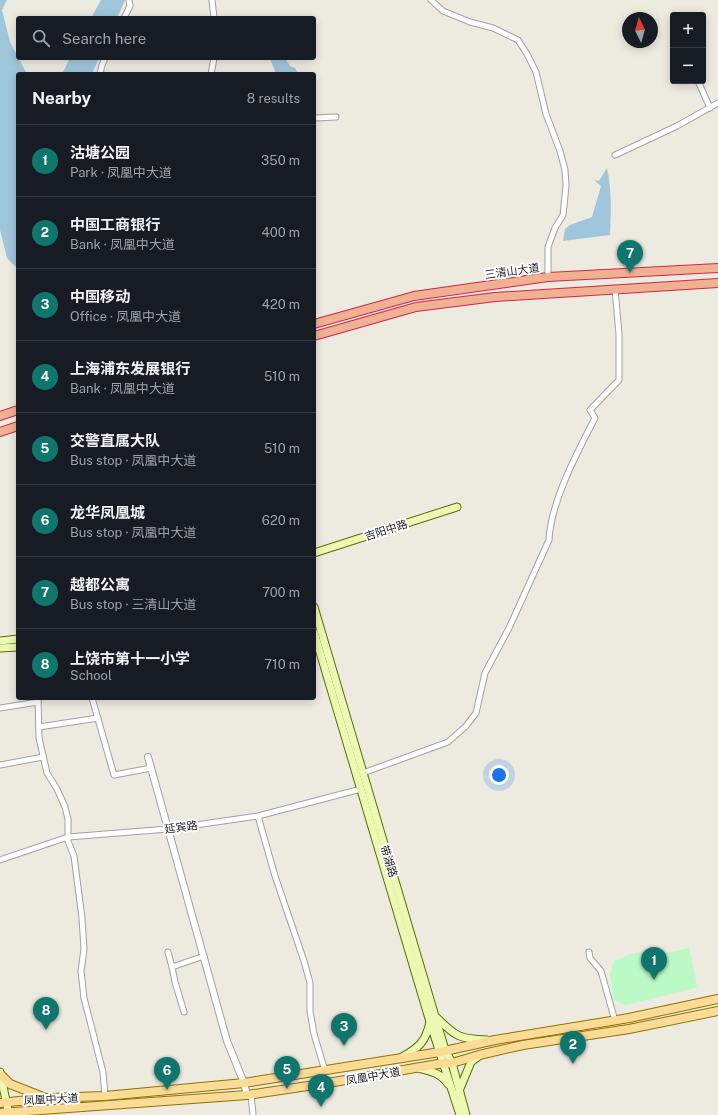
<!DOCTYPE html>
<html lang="en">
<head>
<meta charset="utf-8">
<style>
	body { margin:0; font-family:"Public Sans","Noto Sans SC",sans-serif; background:#20242c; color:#f1f3f6 }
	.controls { position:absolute; right:12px; top:12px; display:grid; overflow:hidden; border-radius:4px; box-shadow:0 2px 10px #0003 }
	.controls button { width:36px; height:36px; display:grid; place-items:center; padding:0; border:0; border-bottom:1px solid #363941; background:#171b24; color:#f1f3f6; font:20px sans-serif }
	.compass { position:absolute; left:622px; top:12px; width:36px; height:36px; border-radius:50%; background:#171b24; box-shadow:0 2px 10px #0003; rotate:355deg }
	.you { position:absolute; left:499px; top:775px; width:14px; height:14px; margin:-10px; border:3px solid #fff; border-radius:50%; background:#1a73e8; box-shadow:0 0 0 6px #1a73e833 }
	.badge { display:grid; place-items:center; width:26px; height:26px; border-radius:50%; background:#0f766e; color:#fff; font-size:13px; font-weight:700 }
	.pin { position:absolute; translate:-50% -33px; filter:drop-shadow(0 1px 2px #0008) }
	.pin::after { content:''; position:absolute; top:21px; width:14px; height:12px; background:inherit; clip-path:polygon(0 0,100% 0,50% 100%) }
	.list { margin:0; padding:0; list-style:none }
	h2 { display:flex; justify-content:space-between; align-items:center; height:52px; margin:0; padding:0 16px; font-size:17px }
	h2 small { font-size:13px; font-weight:400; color:#9ea1a6 }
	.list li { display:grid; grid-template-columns:26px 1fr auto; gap:12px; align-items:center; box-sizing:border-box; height:72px; padding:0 16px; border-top:1px solid #363941 }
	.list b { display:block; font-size:15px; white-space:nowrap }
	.list p { margin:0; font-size:13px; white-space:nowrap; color:#9ea1a6 }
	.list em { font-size:13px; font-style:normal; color:#9ea1a6 }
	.icon { flex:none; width:22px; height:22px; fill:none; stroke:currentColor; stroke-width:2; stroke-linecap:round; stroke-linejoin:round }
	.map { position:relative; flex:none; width:718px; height:1115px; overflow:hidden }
	.search { position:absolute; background:#171b24; box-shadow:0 2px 10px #0003; left:16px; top:16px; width:300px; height:44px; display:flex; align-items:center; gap:10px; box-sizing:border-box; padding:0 14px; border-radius:4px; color:#9ea1a6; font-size:15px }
	.panel { position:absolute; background:#171b24; box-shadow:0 2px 10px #0003; left:16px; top:72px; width:300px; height:628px; border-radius:4px }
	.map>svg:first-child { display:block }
	.park { fill:#bbf9c7 }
	.water { fill:#a0c6db }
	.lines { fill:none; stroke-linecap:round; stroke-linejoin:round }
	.minor-casing { stroke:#a2a2a2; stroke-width:7 }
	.tertiary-casing { stroke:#a2a2a2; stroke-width:8 }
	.secondary-casing { stroke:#566f05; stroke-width:9 }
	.primary-casing { stroke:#917201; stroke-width:10 }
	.trunk-casing { stroke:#d4244b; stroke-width:10 }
	.minor { stroke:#fff; stroke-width:5 }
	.tertiary { stroke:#fff; stroke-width:6 }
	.secondary { stroke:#edf9b2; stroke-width:7 }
	.primary { stroke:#fbdc96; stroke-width:8 }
	.trunk { stroke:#f0b192; stroke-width:8 }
	.labels { text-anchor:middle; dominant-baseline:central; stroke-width:4; stroke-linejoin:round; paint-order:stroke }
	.street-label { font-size:11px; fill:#1b1b1b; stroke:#fff }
</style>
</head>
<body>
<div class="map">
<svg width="718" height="1115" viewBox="0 0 718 1115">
	<rect width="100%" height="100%" fill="#edeae0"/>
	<polygon class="park" points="689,948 697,985 695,988 626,1005 614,1000 610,974 614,961 631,954 655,949 657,955"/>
	<g class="water">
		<polygon points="0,0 7,0 2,10 10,42 27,74 18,74 18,286 17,268 7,258 0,230"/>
		<polygon points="101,0 125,0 117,18 91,18"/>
		<polygon points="70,58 99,58 92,74 62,74"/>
		<polygon points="270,58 285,58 290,66 295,68 298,74 276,74"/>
		<path d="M607,168C612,190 611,213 610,235L563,241L565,229L570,225L592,217L601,186L594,180L599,181Z"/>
	</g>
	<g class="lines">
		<defs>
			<g id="minor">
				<polyline points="212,0 214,18"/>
				<polyline points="431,0 443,11 470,22 493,28 518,40 527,54 536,72 546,114 560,151 565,170 566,186 563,215 555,228 548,247 548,277"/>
				<polyline points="124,18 130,6 129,0"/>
				<polyline points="100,74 102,65 105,58"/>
				<polyline points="211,74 214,58"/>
				<polyline points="698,81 710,108"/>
				<polyline points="314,118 336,117"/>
				<polyline points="615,155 677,126 718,103"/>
				<polyline points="38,698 39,738 47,773 57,789 65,807 68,819 68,841 74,856 82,918 84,949 81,971 84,998 103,1072 105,1096"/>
				<polyline points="92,698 114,775 151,768"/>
				<polyline points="0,708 38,702"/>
				<polyline points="39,727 98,718"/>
				<polyline points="0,765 43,757"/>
				<path d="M363,773L448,742L466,726L476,713L485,673L509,628L549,540C551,501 577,453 595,418L590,410L619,380V334L615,289"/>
				<polyline points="258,816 275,876 304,961 310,983 310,1011 314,1034 325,1071"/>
				<polyline points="0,860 68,837 168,829 258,816 361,789"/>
				<polyline points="168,952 172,967"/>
				<polyline points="589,952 590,958 601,971 615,1021"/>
				<polyline points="184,1012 175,982 172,967 204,956"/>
				<polyline points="251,1094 253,1115"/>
			</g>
			<polyline id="tertiary" points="148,757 227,1041 244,1083 247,1095"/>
			<g id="secondary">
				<polyline points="314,553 457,507"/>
				<polyline points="314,607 445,1050 452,1063 466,1115"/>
				<polyline points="314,632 430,1022 460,1115"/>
				<polyline points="0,641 18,639"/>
				<polyline points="0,648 18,647"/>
				<path d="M437,1018C456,1037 460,1039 487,1040"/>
				<path d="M402,1057C419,1048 426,1041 430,1022"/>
				<path d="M418,1068C430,1071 441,1073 448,1084"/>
				<polyline points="0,1072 9,1115"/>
				<polyline points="459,1091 471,1062 479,1056"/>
			</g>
			<g id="primary">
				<polyline points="2,1076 10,1084 43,1097"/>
				<polyline points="0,1103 47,1098 105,1096 244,1083 440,1052 495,1040 629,1018 718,999"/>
				<polyline points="0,1113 247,1095 328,1083 444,1063 452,1063 479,1055 523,1045 629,1029 718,1011"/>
			</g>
			<g id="trunk">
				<polyline points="314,324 414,296 548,277 718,268"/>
				<polyline points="314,336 416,307 495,297 718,283"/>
				<polyline points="0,416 18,410"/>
				<polyline points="0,432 18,426"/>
			</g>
		</defs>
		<use href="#minor" class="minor-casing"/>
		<use href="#tertiary" class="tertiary-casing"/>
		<use href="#secondary" class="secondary-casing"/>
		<use href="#primary" class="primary-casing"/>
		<use href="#trunk" class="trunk-casing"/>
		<use href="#minor" class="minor"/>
		<use href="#tertiary" class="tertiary"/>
		<use href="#secondary" class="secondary"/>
		<use href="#primary" class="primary"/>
		<use href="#trunk" class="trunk"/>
	</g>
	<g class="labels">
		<g class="street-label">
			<text transform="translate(512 271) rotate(-8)">三清山大道</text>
			<text transform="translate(386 530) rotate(-18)">吉阳中路</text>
			<text transform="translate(181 827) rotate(-7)">延宾路</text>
			<text transform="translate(389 861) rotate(73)">带湖路</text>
			<text transform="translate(373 1076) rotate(-10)">凤凰中大道</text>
			<text transform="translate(51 1099) rotate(-3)">凤凰中大道</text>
		</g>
	</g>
</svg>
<div class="controls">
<button>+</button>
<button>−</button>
</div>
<svg class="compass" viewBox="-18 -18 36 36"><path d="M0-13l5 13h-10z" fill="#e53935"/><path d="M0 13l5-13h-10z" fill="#9ea1a6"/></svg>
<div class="you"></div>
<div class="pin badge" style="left:654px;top:980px">1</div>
<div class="pin badge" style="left:573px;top:1064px">2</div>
<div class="pin badge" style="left:344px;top:1046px">3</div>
<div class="pin badge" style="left:321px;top:1107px">4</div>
<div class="pin badge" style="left:287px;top:1089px">5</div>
<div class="pin badge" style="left:167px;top:1090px">6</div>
<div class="pin badge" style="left:630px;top:273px">7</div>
<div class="pin badge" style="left:46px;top:1030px">8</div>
<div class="search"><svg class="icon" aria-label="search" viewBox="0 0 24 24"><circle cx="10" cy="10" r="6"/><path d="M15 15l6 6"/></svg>Search here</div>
<section class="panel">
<h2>Nearby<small>8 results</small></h2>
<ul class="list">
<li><span class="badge">1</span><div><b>沽塘公园</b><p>Park · 凤凰中大道</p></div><em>350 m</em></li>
<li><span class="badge">2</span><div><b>中国工商银行</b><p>Bank · 凤凰中大道</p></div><em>400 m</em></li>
<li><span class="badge">3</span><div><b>中国移动</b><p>Office · 凤凰中大道</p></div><em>420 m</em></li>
<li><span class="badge">4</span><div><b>上海浦东发展银行</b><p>Bank · 凤凰中大道</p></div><em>510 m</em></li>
<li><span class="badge">5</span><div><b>交警直属大队</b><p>Bus stop · 凤凰中大道</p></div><em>510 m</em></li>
<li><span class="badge">6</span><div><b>龙华凤凰城</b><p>Bus stop · 凤凰中大道</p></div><em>620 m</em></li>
<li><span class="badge">7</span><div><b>越都公寓</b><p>Bus stop · 三清山大道</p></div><em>700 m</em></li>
<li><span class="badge">8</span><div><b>上饶市第十一小学</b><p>School</p></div><em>710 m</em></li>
</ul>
</section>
</div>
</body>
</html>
